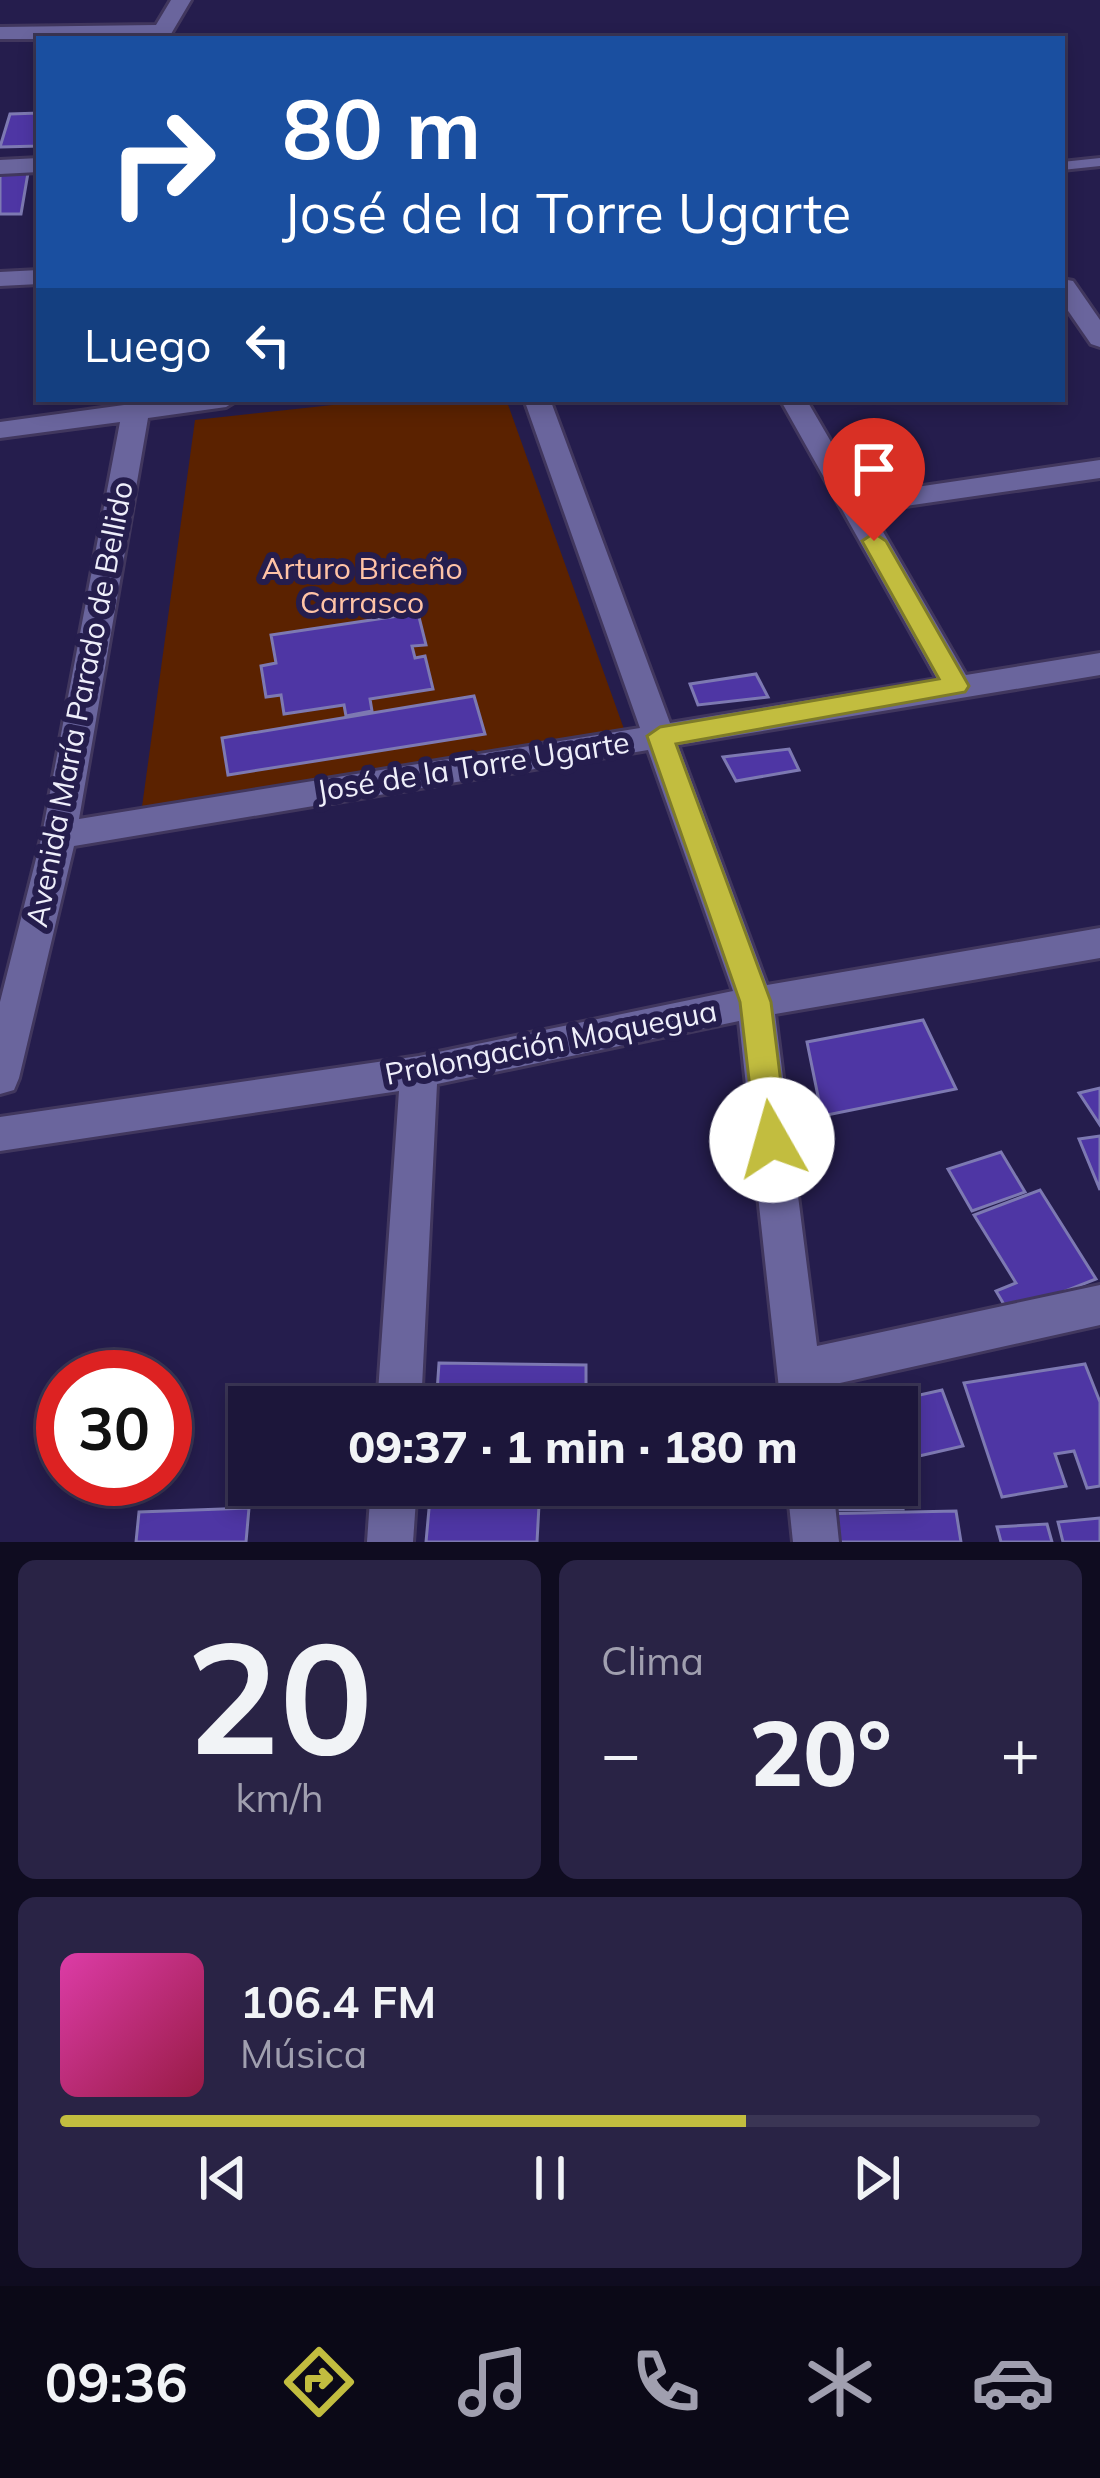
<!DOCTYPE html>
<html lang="es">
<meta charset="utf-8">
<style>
body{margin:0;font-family:Mulish,sans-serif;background:#292345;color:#f1f3f6;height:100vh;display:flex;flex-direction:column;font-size:45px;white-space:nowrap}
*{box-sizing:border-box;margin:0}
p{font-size:39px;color:#a09faf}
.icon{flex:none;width:66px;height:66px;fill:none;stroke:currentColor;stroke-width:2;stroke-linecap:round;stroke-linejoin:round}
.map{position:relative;height:1542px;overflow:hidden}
.side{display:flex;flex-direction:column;gap:18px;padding:18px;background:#0f0c20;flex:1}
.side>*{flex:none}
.banner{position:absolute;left:36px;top:36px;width:1029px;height:366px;border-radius:0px;box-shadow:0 6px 18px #0003,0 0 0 3px #3a3554;background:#1a4fa0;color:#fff;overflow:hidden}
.speed{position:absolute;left:36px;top:1350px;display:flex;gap:24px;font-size:60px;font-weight:700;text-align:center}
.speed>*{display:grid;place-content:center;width:156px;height:156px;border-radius:50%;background:#1c163a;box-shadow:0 6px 18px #0003,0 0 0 3px #3a3554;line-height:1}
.speed .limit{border:18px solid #d22;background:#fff;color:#111}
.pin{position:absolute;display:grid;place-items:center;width:102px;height:102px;color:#fff;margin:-123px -51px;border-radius:50% 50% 50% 0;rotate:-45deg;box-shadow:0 0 12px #0007}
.pin .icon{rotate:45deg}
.me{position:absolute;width:132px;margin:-66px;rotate:353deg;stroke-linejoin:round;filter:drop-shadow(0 0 9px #0008)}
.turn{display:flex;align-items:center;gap:42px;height:252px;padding:0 48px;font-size:54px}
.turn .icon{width:156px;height:156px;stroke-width:2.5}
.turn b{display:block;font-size:84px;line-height:102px}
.then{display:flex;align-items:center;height:114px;padding:0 48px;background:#0003;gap:24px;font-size:45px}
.big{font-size:90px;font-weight:800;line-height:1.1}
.side .widget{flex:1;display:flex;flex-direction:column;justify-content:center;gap:18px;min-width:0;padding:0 42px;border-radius:18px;background:#292345}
.side .dial{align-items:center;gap:0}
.dial b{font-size:156px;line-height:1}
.song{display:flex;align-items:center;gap:36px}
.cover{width:144px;height:144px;border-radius:18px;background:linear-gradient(135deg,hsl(320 70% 55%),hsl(340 70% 35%))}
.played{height:12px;border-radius:6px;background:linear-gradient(90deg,#c2bd3f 70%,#3a3554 70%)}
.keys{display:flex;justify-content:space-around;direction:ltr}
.heat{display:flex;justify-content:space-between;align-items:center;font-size:66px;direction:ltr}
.side .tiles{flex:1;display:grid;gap:18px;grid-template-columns:1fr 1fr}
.widget:last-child{grid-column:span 2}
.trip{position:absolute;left:228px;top:1386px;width:690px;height:120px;border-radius:0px;background:#1c163a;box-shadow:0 6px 18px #0003,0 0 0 3px #3a3554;font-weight:800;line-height:120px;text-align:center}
.tab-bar{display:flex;height:192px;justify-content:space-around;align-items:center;background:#0b0917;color:#a09faf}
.tab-bar .icon{width:84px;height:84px}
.tab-bar .current{color:#c2bd3f}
.tab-bar b{font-size:54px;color:#f1f3f6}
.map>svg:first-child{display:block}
</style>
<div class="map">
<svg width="1100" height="1542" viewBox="0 0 1100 1542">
<rect width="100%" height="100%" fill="#251d4d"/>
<!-- green -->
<polygon fill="#5b2200" points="388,399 506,399 624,729 142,807 195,420"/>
<!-- building -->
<g fill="#4e36a4" stroke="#7d79b2" stroke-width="3">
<polygon points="39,113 39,146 0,147 10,114"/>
<polygon points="28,173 21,214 0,214 0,174"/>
<polygon points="418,613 426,645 412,646 415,658 425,656 433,689 370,699 372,711 346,716 344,705 284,714 281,695 266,697 261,666 276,663 271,635"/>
<polygon points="756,674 768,697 698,705 690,684"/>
<polygon points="474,696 485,734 228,775 222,738"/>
<polygon points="789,749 799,770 736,781 723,757"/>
<polygon points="923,1020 956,1089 822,1116 807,1042"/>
<polygon points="1100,1088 1100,1125 1079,1093"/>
<polygon points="1100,1136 1100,1190 1079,1139"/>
<polygon points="1001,1152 1025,1192 972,1211 948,1169"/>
<polygon points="1040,1190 1096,1279 1009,1313 996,1291 1016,1283 974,1215"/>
<polygon points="439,1363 586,1365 586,1407 436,1407"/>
<polygon points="1085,1364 1100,1402 1100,1486 1087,1488 1074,1451 1055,1454 1066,1486 1002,1497 964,1383"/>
<polygon points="942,1390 963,1446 897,1461 897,1407 866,1407"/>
<polygon points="898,1479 903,1509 822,1510 817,1485 897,1485"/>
<polygon points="423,1485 609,1485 609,1503 422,1495"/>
<polygon points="430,1498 539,1505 537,1542 426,1542"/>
<polygon points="249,1508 246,1542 136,1542 139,1512"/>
<polygon points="956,1511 961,1542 818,1542 815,1514"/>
<polygon points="1100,1518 1100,1542 1063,1542 1058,1522"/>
<polygon points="1047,1524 1052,1542 1001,1542 997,1527"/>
</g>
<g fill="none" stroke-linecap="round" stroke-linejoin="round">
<!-- service casing -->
<g stroke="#41375e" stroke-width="6">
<polygon id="service" points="1100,158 1100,166 1062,170 1062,162"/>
</g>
<!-- minor casing -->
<g stroke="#41375e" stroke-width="6">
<g id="minor">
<polygon points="171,0 191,0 168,39 0,39 0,27 156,25"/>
<polygon points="39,158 39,172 0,174 0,160"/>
<polygon points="39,270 39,284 0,286 0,272"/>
<polygon points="1062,279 1073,281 1100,320 1100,347 1091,344 1062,302"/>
<polygon points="125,399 239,399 226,407 148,418 79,819 640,728 524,399 550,399 670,723 937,679 780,399 806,399 862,495 1100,460 1100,478 871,511 966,675 1100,653 1100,675 678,745 767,985 1100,928 1100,958 775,1014 817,1346 1100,1285 1100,1325 822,1387 825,1407 781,1407 739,1021 437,1084 421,1407 377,1407 399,1091 0,1151 0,1117 419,1056 733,991 648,750 74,846 19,1078 14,1090 0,1094 0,1002 42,835 120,422 0,438 0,422 124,405"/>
<polygon points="371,1485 417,1485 413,1542 367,1542"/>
<polygon points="787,1485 833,1485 839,1542 793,1542"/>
</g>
</g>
<!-- service -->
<use href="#service" fill="#6a659d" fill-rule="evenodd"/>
<!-- minor -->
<use href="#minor" fill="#6a659d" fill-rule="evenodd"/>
</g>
<!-- route -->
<polygon fill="#c2bd3f" stroke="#7e7b29" stroke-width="3" points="874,533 886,541 969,686 965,692 676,744 771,1002 788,1140 784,1150 772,1155 761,1150 756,1140 740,1002 647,736 660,727 939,679 862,541"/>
<g text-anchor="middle" stroke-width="12" stroke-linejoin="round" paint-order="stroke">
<!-- park labels -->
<g font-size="30" fill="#ffc3a6" stroke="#251d4d">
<text x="362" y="579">Arturo Briceño<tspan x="362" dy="34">Carrasco</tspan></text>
</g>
<!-- street labels -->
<g font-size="30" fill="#eeeefa" stroke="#251d4d">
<text transform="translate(80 704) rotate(-79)" y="10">Avenida María Parado de Bellido</text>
<text transform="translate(473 767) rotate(-9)" y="10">José de la Torre Ugarte</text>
<text transform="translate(551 1043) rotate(-11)" y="10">Prolongación Moquegua</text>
</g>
</g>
</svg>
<div class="speed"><div class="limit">30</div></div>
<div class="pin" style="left:874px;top:541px;background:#d93025"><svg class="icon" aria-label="arrive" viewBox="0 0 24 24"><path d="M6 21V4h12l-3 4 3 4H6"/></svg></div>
<svg class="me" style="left:772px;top:1140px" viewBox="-20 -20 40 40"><circle r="19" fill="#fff"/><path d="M0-13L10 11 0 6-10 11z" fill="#c2bd3f"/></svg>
<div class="trip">09:37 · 1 min · 180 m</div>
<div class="banner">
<div class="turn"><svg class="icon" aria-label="right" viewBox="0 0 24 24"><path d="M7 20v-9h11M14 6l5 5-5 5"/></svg><div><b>80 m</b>José de la Torre Ugarte</div></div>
<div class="then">Luego<svg class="icon" aria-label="left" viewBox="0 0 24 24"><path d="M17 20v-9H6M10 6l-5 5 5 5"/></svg></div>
</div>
</div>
<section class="side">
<div class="tiles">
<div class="widget dial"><b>20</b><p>km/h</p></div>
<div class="widget"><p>Clima</p>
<div class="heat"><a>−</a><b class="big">20°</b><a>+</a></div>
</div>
<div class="widget">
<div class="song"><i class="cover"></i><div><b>106.4 FM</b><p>Música</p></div></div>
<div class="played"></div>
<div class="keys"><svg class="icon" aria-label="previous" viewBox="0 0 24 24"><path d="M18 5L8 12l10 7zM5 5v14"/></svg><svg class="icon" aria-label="pause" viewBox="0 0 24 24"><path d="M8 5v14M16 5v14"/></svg><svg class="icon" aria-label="next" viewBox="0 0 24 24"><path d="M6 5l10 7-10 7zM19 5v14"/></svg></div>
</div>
</div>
</section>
<nav class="tab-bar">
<b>09:36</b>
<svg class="icon current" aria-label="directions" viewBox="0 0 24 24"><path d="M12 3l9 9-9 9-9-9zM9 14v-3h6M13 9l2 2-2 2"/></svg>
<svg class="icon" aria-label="music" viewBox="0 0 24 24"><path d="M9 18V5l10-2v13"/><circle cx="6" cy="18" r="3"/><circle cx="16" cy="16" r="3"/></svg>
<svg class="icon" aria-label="phone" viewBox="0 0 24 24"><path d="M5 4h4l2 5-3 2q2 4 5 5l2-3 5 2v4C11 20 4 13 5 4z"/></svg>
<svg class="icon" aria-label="climate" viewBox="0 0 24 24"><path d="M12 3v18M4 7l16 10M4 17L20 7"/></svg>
<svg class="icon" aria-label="car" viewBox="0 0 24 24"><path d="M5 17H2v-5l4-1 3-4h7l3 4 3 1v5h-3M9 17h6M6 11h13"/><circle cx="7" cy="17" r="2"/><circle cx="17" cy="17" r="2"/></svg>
</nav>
